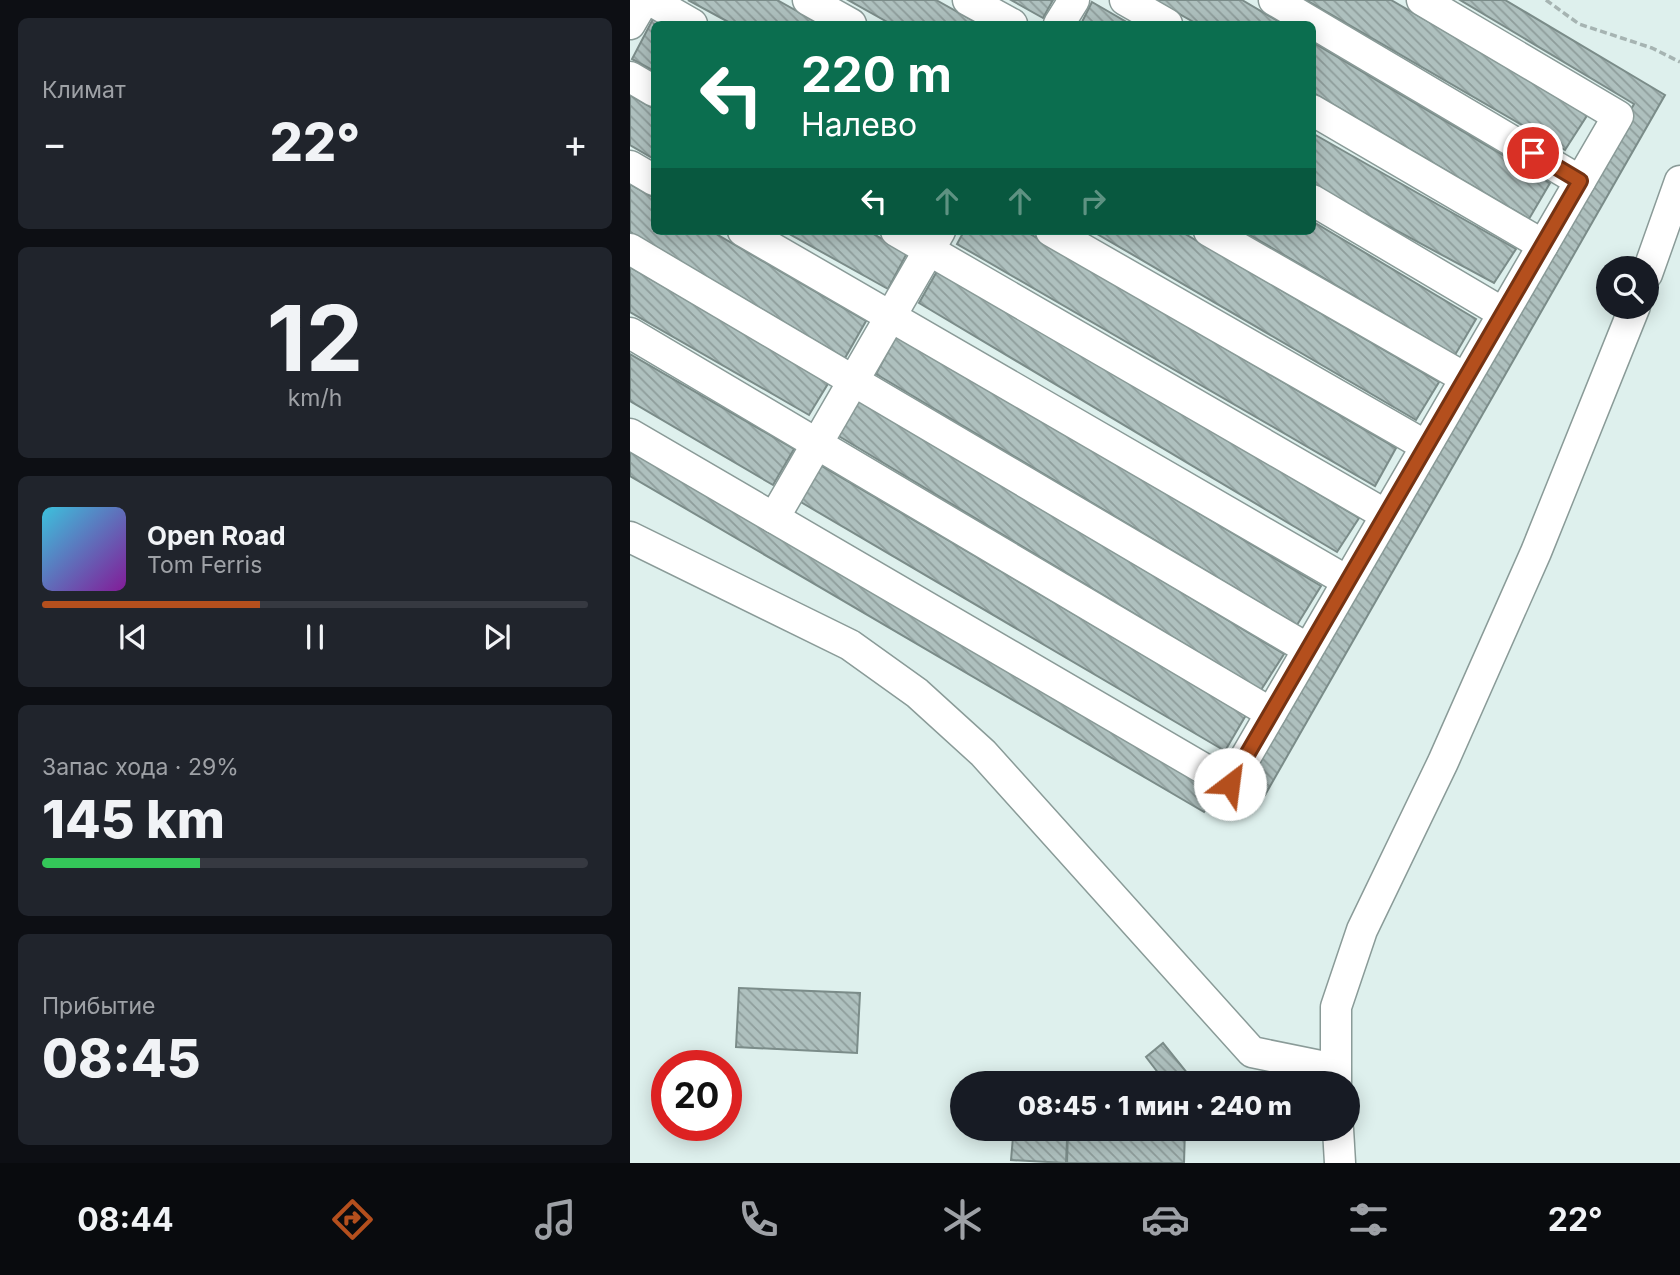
<!DOCTYPE html>
<html lang="ru">
<meta charset="utf-8">
<style>
body{margin:0;font-family:Inter,sans-serif;background:#20242c;color:#f1f3f6;height:100vh;display:flex;flex-direction:column;font-size:26px;white-space:nowrap}
*{box-sizing:border-box;margin:0}
p{font-size:23px;color:#9ea1a6}
.icon{flex:none;width:38px;height:38px;fill:none;stroke:currentColor;stroke-width:2;stroke-linecap:round;stroke-linejoin:round}
.map{position:relative;flex:1;overflow:hidden}
.panel{display:flex;flex-direction:column;gap:18px;padding:18px;background:#0d0f14;width:630px}
.panel>*{flex:none}
.banner{position:absolute;left:21px;top:21px;width:665px;height:214px;border-radius:10px;box-shadow:0 4px 18px #0003;background:#0b6e4f;color:#fff;overflow:hidden}
.fabs{position:absolute;left:966px;top:256px;display:grid;gap:14px}
.fabs a{display:grid;place-items:center;width:63px;height:63px;border-radius:50%;background:#171b24;box-shadow:0 4px 18px #0003;font-size:35px}
.speed{position:absolute;left:21px;top:1050px;display:flex;gap:14px;font-size:35px;font-weight:700;text-align:center}
.speed>*{display:grid;place-content:center;width:91px;height:91px;border-radius:50%;background:#171b24;box-shadow:0 4px 18px #0003;line-height:1}
.speed .limit{border:10px solid #d22;background:#fff;color:#111}
.pin{position:absolute;display:grid;place-items:center;width:60px;height:60px;color:#fff;margin:-30px;border:4px solid #fff;border-radius:50%;box-shadow:0 2px 7px #0007}
.me{position:absolute;width:77px;margin:-38px;rotate:30deg;stroke-linejoin:round;filter:drop-shadow(0 0 5px #0008)}
.turn{display:flex;align-items:center;gap:24px;height:147px;padding:0 35px;font-size:32px}
.turn .icon{width:91px;height:91px;stroke-width:2.5}
.turn b{display:block;font-size:49px;line-height:60px}
.lanes{display:flex;align-items:center;height:66px;padding:0 35px;background:#0003;justify-content:center;gap:35px;direction:ltr}
.lanes .off{opacity:.35}
.big{font-size:52px;font-weight:800;line-height:1.1}
.panel .widget{flex:1;display:flex;flex-direction:column;justify-content:center;gap:10px;min-width:0;padding:0 24px;border-radius:10px;background:#20242c}
.panel .dial{align-items:center;gap:0}
.dial b{font-size:91px;line-height:1}
.song{display:flex;align-items:center;gap:21px}
.cover{width:84px;height:84px;border-radius:10px;background:linear-gradient(135deg,hsl(190 70% 55%),hsl(290 70% 35%))}
.played{height:7px;border-radius:4px;background:linear-gradient(90deg,#b44f1d 40%,#363941 40%)}
.keys{display:flex;justify-content:space-around;direction:ltr}
.heat{display:flex;justify-content:space-between;align-items:center;font-size:38px;direction:ltr}
.charge{height:10px;border-radius:5px;background:linear-gradient(90deg,#34c759 29%,#363941 0)}
.trip{position:absolute;left:320px;top:1071px;width:410px;height:70px;border-radius:35px;background:#171b24;box-shadow:0 4px 18px #0003;font-weight:800;line-height:70px;text-align:center}
.menu{display:flex;height:112px;justify-content:space-around;align-items:center;background:#090b0e;color:#9ea1a6}
.menu .icon{width:49px;height:49px}
.menu .selected{color:#b44f1d}
.menu b{font-size:32px;color:#f1f3f6}
main{display:flex;flex:1;min-height:0}
.map>svg:first-child{display:block}
</style>
<main>
<section class="panel">
<div class="widget"><p>Климат</p>
<div class="heat"><a>−</a><b class="big">22°</b><a>+</a></div>
</div>
<div class="widget dial"><b>12</b><p>km/h</p></div>
<div class="widget">
<div class="song"><i class="cover"></i><div><b>Open Road</b><p>Tom Ferris</p></div></div>
<div class="played"></div>
<div class="keys"><svg class="icon" aria-label="previous" viewBox="0 0 24 24"><path d="M18 5L8 12l10 7zM5 5v14"/></svg><svg class="icon" aria-label="pause" viewBox="0 0 24 24"><path d="M8 5v14M16 5v14"/></svg><svg class="icon" aria-label="next" viewBox="0 0 24 24"><path d="M6 5l10 7-10 7zM19 5v14"/></svg></div>
</div>
<div class="widget"><p>Запас хода · 29%</p><b class="big">145 km</b><div class="charge"></div></div>
<div class="widget"><p>Прибытие</p><b class="big">08:45</b></div>
</section>
<div class="map">
<svg width="1050" height="1163" viewBox="0 0 1050 1163">
<defs>
<pattern id="building-back-hatch" width="6" height="6" patternUnits="userSpaceOnUse" patternTransform="scale(1.75)"><rect width="6" height="6" fill="#aec0be"/><path d="M-1 5l2 2M0 0l6 6M5-1l2 2" fill="none" stroke="#8e9d9b"/></pattern>
</defs>
<rect width="100%" height="100%" fill="#def0ed"/>
<!-- building -->
<g fill="url(#building-back-hatch)" stroke="#7b8c89" stroke-width="2">
<polygon points="58,0 147,0 190,24 102,24"/>
<polygon points="218,0 306,0 349,24 261,24"/>
<polygon points="381,0 423,0 413,18"/>
<polygon points="525,0 612,0 653,24 567,24"/>
<polygon points="676,0 761,0 958,114 935,150"/>
<polygon points="830,0 875,0 1035,95 635,795 615,783 1004,104"/>
<polygon points="462,2 500,24 451,24"/>
<polygon points="23,19 33,24 24,24 24,71 2,59"/>
<polygon points="682,42 920,183 899,219 682,92"/>
<polygon points="0,95 24,109 24,159 0,145"/>
<polygon points="682,133 886,249 864,283 682,185"/>
<polygon points="0,184 24,198 24,231 81,231 236,321 215,358 0,232"/>
<polygon points="682,221 846,319 825,355 613,231 682,231"/>
<polygon points="154,231 238,231 277,253 258,289"/>
<polygon points="334,231 395,231 766,448 745,486 327,244"/>
<polygon points="462,231 550,231 809,382 786,420"/>
<polygon points="310,266 729,518 707,552 289,303"/>
<polygon points="0,267 199,382 179,415 0,312"/>
<polygon points="268,333 691,586 667,625 246,374"/>
<polygon points="0,354 164,449 143,485 0,401"/>
<polygon points="230,398 654,654 631,690 207,435"/>
<polygon points="0,449 361,658 585,793 574,812 0,476"/>
<polygon points="190,465 616,715 595,751 169,501"/>
<polygon points="109,988 230,993 227,1053 106,1047"/>
<polygon points="533,1043 558,1074 546,1083 536,1083 516,1057"/>
<polygon points="438,1129 555,1129 554,1163 437,1163"/>
<polygon points="383,1137 437,1140 436,1163 381,1160"/>
</g>
<g fill="none" stroke-linecap="round" stroke-linejoin="round">
<!-- minor casing -->
<g stroke="#8a9b98" stroke-width="33">
<g id="minor">
<polyline points="20,0 62,24"/>
<polyline points="178,0 221,24"/>
<polyline points="338,0 382,24"/>
<polyline points="495,0 537,24"/>
<polyline points="644,0 950,181"/>
<polyline points="0,24 14,0"/>
<polyline points="429,24 444,0"/>
<polyline points="0,77 24,91"/>
<polyline points="682,110 913,245"/>
<polyline points="0,166 24,180"/>
<polyline points="682,200 873,313"/>
<polyline points="113,231 717,581"/>
<polyline points="266,231 756,515"/>
<polyline points="421,231 796,446"/>
<polyline points="579,231 835,378"/>
<polyline points="0,249 678,649"/>
<polyline points="1017,274 1050,181"/>
<polyline points="0,333 641,713"/>
<polyline points="0,434 600,784 988,116 792,0"/>
<polyline points="144,518 310,231"/>
<polyline points="0,537 220,645 287,693 353,753 622,1052 705,1069"/>
<polyline points="706,1083 706,1007 732,930 813,762 906,552 1005,306"/>
<polyline points="708,1129 710,1163"/>
</g>
</g>
<!-- path -->
<polyline stroke="#a6b4b2" stroke-width="3.5" stroke-dasharray="7 3.5" stroke-linecap="butt" points="916,0 949,24 1022,48 1050,62"/>
<!-- minor -->
<use href="#minor" stroke="#fff" stroke-width="30"/>
</g>
<g fill="none" stroke-linecap="round" stroke-linejoin="round">
<!-- route casing -->
<g stroke="#753313" stroke-width="18">
<polyline id="route" points="600,784 950,181 903,153"/>
</g>
<!-- route -->
<use href="#route" stroke="#b44f1d" stroke-width="12"/>
</g>
</svg>
<div class="fabs">
<a><svg class="icon" aria-label="search" viewBox="0 0 24 24"><circle cx="10" cy="10" r="6"/><path d="M15 15l6 6"/></svg></a>
</div>
<div class="speed"><div class="limit">20</div></div>
<div class="pin" style="left:903px;top:153px;background:#d93025"><svg class="icon" aria-label="arrive" viewBox="0 0 24 24"><path d="M6 21V4h12l-3 4 3 4H6"/></svg></div>
<svg class="me" style="left:600px;top:784px" viewBox="-20 -20 40 40"><circle r="19" fill="#fff"/><path d="M0-13L10 11 0 6-10 11z" fill="#b44f1d"/></svg>
<div class="trip">08:45 · 1 мин · 240 m</div>
<div class="banner">
<div class="turn"><svg class="icon" aria-label="left" viewBox="0 0 24 24"><path d="M17 20v-9H6M10 6l-5 5 5 5"/></svg><div><b>220 m</b>Налево</div></div>
<div class="lanes"><svg class="icon" aria-label="left" viewBox="0 0 24 24"><path d="M17 20v-9H6M10 6l-5 5 5 5"/></svg><svg class="icon off" aria-label="ahead" viewBox="0 0 24 24"><path d="M12 20V5M6 11l6-6 6 6"/></svg><svg class="icon off" aria-label="ahead" viewBox="0 0 24 24"><path d="M12 20V5M6 11l6-6 6 6"/></svg><svg class="icon off" aria-label="right" viewBox="0 0 24 24"><path d="M7 20v-9h11M14 6l5 5-5 5"/></svg></div>
</div>
</div>
</main>
<nav class="menu">
<b>08:44</b>
<svg class="icon selected" aria-label="directions" viewBox="0 0 24 24"><path d="M12 3l9 9-9 9-9-9zM9 14v-3h6M13 9l2 2-2 2"/></svg>
<svg class="icon" aria-label="music" viewBox="0 0 24 24"><path d="M9 18V5l10-2v13"/><circle cx="6" cy="18" r="3"/><circle cx="16" cy="16" r="3"/></svg>
<svg class="icon" aria-label="phone" viewBox="0 0 24 24"><path d="M5 4h4l2 5-3 2q2 4 5 5l2-3 5 2v4C11 20 4 13 5 4z"/></svg>
<svg class="icon" aria-label="climate" viewBox="0 0 24 24"><path d="M12 3v18M4 7l16 10M4 17L20 7"/></svg>
<svg class="icon" aria-label="car" viewBox="0 0 24 24"><path d="M5 17H2v-5l4-1 3-4h7l3 4 3 1v5h-3M9 17h6M6 11h13"/><circle cx="7" cy="17" r="2"/><circle cx="17" cy="17" r="2"/></svg>
<svg class="icon" aria-label="filters" viewBox="0 0 24 24"><path d="M4 7h16M4 17h16"/><circle cx="9" cy="7" r="2"/><circle cx="15" cy="17" r="2"/></svg>
<b>22°</b>
</nav>
